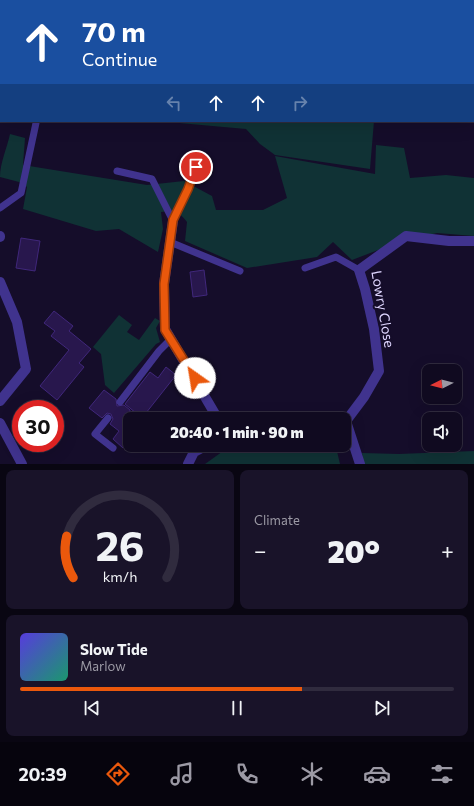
<!DOCTYPE html>
<meta charset="utf-8">
<style>
body{margin:0;font-family:Commissioner,sans-serif;background:#191329;color:#f1f3f6;height:100vh;display:flex;flex-direction:column;font-size:15px;white-space:nowrap}
*{box-sizing:border-box;margin:0}
p{font-size:13px;color:#9c9aa5}
.icon{flex:none;width:22px;height:22px;fill:none;stroke:currentColor;stroke-width:2;stroke-linecap:round;stroke-linejoin:round}
.map{position:relative;height:464px;overflow:hidden}
.panel{display:flex;flex-direction:column;gap:6px;padding:6px;background:#090612;flex:1}
.panel>*{flex:none}
.top-card{position:absolute;left:0px;top:0px;width:474px;height:122px;box-shadow:0 4px 16px #0002,0 0 0 1px #302b3e;background:#1a4fa0;color:#fff;overflow:hidden}
.needle{width:26px;rotate:264deg}
.controls{position:absolute;left:422px;top:364px;display:grid;gap:8px}
.controls a{display:grid;place-items:center;width:40px;height:40px;border-radius:8px;background:#100a20;box-shadow:0 4px 16px #0002,0 0 0 1px #302b3e;font-size:20px}
.speed{position:absolute;left:12px;top:400px;display:flex;gap:8px;font-size:20px;font-weight:700;text-align:center}
.speed>*{display:grid;place-content:center;width:52px;height:52px;border-radius:50%;background:#100a20;box-shadow:0 4px 16px #0002,0 0 0 1px #302b3e;line-height:1}
.speed .limit{border:6px solid #d22;background:#fff;color:#111}
.pin{position:absolute;display:grid;place-items:center;width:34px;height:34px;color:#fff;margin:-17px;border:2px solid #fff;border-radius:50%;box-shadow:0 1px 4px #0007}
.me{position:absolute;width:44px;margin:-22px;rotate:328deg;stroke-linejoin:round;filter:drop-shadow(0 0 3px #0008)}
.turn{display:flex;align-items:center;gap:14px;height:84px;padding:0 16px;font-size:18px}
.turn .icon{width:52px;height:52px;stroke-width:2.5}
.turn b{display:block;font-size:28px;line-height:34px}
.lanes{display:flex;align-items:center;height:38px;padding:0 16px;background:#0003;justify-content:center;gap:20px;direction:ltr}
.lanes .off{opacity:.35}
.big{font-size:30px;font-weight:800;line-height:1.1}
.panel .widget{flex:1;display:flex;flex-direction:column;justify-content:center;gap:6px;min-width:0;padding:0 14px;border-radius:8px;background:#191329}
.panel .dial{align-items:center;gap:0}
.dial svg{height:104px;overflow:visible;fill:none;stroke:#302b3e;stroke-width:7;stroke-linecap:round;text-anchor:middle}
.dial text{fill:#f1f3f6;stroke:none}
.song{display:flex;align-items:center;gap:12px}
.cover{width:48px;height:48px;border-radius:6px;background:linear-gradient(135deg,hsl(250 70% 55%),hsl(160 70% 35%))}
.played{height:4px;border-radius:2px;background:linear-gradient(90deg,#ea580c 65%,#302b3e 65%)}
.keys{display:flex;justify-content:space-around;direction:ltr}
.heat{display:flex;justify-content:space-between;align-items:center;font-size:22px;direction:ltr}
.panel .tiles{flex:1;display:grid;gap:6px;grid-template-columns:1fr 1fr}
.widget:last-child{grid-column:span 2}
.trip{position:absolute;left:123px;top:412px;width:228px;height:40px;border-radius:8px;background:#100a20;box-shadow:0 4px 16px #0002,0 0 0 1px #302b3e;font-weight:800;line-height:40px;text-align:center}
.tab-bar{display:flex;height:64px;justify-content:space-around;align-items:center;background:#06040d;color:#9c9aa5}
.tab-bar .icon{width:28px;height:28px}
.tab-bar .current{color:#ea580c}
.tab-bar b{font-size:18px;color:#f1f3f6}
.map>svg:first-child{display:block}
</style>
<div class="map">
<svg width="474" height="464" viewBox="0 0 474 464">
<rect width="100%" height="100%" fill="#150d2a"/>
<!-- green -->
<g fill="#103235">
<polygon points="144,0 368,0 369,1 144,1"/>
<polygon points="157,121 374,121 370,169 275,155 260,144 246,129"/>
<path d="M10,134L25,138L23,165L147,185L184,181L212,196L216,210H263L287,198L275,156L375,174L376,145L404,148L410,178L446,175L474,178V236L437,233L399,242L352,260L333,242L317,257L247,268L185,241L187,222C179,211 174,210 161,212L163,229L158,252L119,229L96,231L23,209L27,187L19,182L0,177C0,163 7,148 10,134Z"/>
<polygon points="119,315 132,325 127,332 139,340 155,318 160,321 156,328 160,342 156,344 114,393 105,385 101,354 93,347"/>
<polygon points="266,445 334,445 336,447 340,464 205,464 226,449"/>
<polygon points="474,451 474,464 363,464 362,453 399,454"/>
</g>
<!-- building -->
<g fill="#28174d" stroke="#40277b">
<polygon points="21,238 40,241 35,271 16,268"/>
<polygon points="204,270 207,295 193,297 190,272"/>
<polygon points="54,311 73,326 69,331 91,349 79,363 84,367 57,400 40,386 69,350 51,336 55,331 44,323"/>
<polygon points="166,367 176,375 142,418 125,404 150,372 158,378"/>
<polygon points="104,390 116,399 117,406 124,405 130,410 130,440 123,448 113,439 119,431 110,424 113,419 111,414 107,413 102,418 89,408"/>
</g>
<g fill="none" stroke-linecap="round" stroke-linejoin="round">
<!-- lane -->
<g stroke="#40338e" stroke-width="7">
<polyline points="133,1 133,0"/>
<polyline points="0,36 1,37"/>
<polyline points="117,171 152,179 173,221"/>
<polyline points="0,208 21,193 36,123"/>
<polyline points="173,221 188,189 196,167"/>
<polyline points="170,242 240,271"/>
<polyline points="305,268 336,257 359,270"/>
<polyline points="120,402 159,351 171,339"/>
<polyline points="108,418 95,434 113,448"/>
</g>
<!-- street -->
<g stroke="#40338e" stroke-width="10">
<polyline points="31,1 31,0"/>
<polyline points="173,221 164,284 165,329 218,419"/>
<polyline points="0,236 0,237"/>
<polyline points="0,282 17,322 26,369 0,401"/>
<polyline points="344,421 346,421 360,464"/>
<polyline points="346,421 364,397 379,371 374,329 365,289 359,270 406,236 449,241 474,241"/>
<polyline points="0,423 22,464"/>
<polyline points="188,464 194,452 207,445"/>
</g>
</g>
<g fill="none" stroke-linecap="round" stroke-linejoin="round">
<!-- route casing -->
<g stroke="#983908" stroke-width="10">
<polyline id="route" points="195,378 165,330 164,284 173,220 188,189 196,167"/>
</g>
<!-- route -->
<use href="#route" stroke="#ea580c" stroke-width="7"/>
</g>
<g text-anchor="middle" stroke-width="4" stroke-linejoin="round" paint-order="stroke">
<!-- street labels -->
<g font-size="14" fill="#dfd6ff" stroke="#150d2a">
<text transform="translate(383 309) rotate(80)" y="5">Lowry Close</text>
</g>
</g>
</svg>
<div class="controls">
<a><svg class="needle" viewBox="-14 -14 28 28"><path d="M0-13l5 13h-10z" fill="#e53935"/><path d="M0 13l5-13h-10z" fill="#9c9aa5"/></svg></a>
<a><svg class="icon" aria-label="sound" viewBox="0 0 24 24"><path d="M4 9h4l5-4v14l-5-4H4zM17 9q2 3 0 6"/></svg></a>
</div>
<div class="speed"><div class="limit">30</div></div>
<div class="pin" style="left:196px;top:167px;background:#d93025"><svg class="icon" aria-label="arrive" viewBox="0 0 24 24"><path d="M6 21V4h12l-3 4 3 4H6"/></svg></div>
<svg class="me" style="left:195px;top:378px" viewBox="-20 -20 40 40"><circle r="19" fill="#fff"/><path d="M0-13L10 11 0 6-10 11z" fill="#ea580c"/></svg>
<div class="trip">20:40 · 1 min · 90 m</div>
<div class="top-card">
<div class="turn"><svg class="icon" aria-label="ahead" viewBox="0 0 24 24"><path d="M12 20V5M6 11l6-6 6 6"/></svg><div><b>70 m</b>Continue</div></div>
<div class="lanes"><svg class="icon off" aria-label="left" viewBox="0 0 24 24"><path d="M17 20v-9H6M10 6l-5 5 5 5"/></svg><svg class="icon" aria-label="ahead" viewBox="0 0 24 24"><path d="M12 20V5M6 11l6-6 6 6"/></svg><svg class="icon" aria-label="ahead" viewBox="0 0 24 24"><path d="M12 20V5M6 11l6-6 6 6"/></svg><svg class="icon off" aria-label="right" viewBox="0 0 24 24"><path d="M7 20v-9h11M14 6l5 5-5 5"/></svg></div>
</div>
</div>
<section class="panel">
<div class="tiles">
<div class="widget dial"><svg viewBox="0 0 100 80">
<path d="M14 69A42 42 0 1 1 86 69"/>
<path d="M14 69A42 42 0 0 1 9 37" stroke="#ea580c"/>
<text x="50" y="56" font-size="32" font-weight="700">26</text>
<text x="50" y="72" font-size="11">km/h</text>
</svg></div>
<div class="widget"><p>Climate</p>
<div class="heat"><a>−</a><b class="big">20°</b><a>+</a></div>
</div>
<div class="widget">
<div class="song"><i class="cover"></i><div><b>Slow Tide</b><p>Marlow</p></div></div>
<div class="played"></div>
<div class="keys"><svg class="icon" aria-label="previous" viewBox="0 0 24 24"><path d="M18 5L8 12l10 7zM5 5v14"/></svg><svg class="icon" aria-label="pause" viewBox="0 0 24 24"><path d="M8 5v14M16 5v14"/></svg><svg class="icon" aria-label="next" viewBox="0 0 24 24"><path d="M6 5l10 7-10 7zM19 5v14"/></svg></div>
</div>
</div>
</section>
<nav class="tab-bar">
<b>20:39</b>
<svg class="icon current" aria-label="directions" viewBox="0 0 24 24"><path d="M12 3l9 9-9 9-9-9zM9 14v-3h6M13 9l2 2-2 2"/></svg>
<svg class="icon" aria-label="music" viewBox="0 0 24 24"><path d="M9 18V5l10-2v13"/><circle cx="6" cy="18" r="3"/><circle cx="16" cy="16" r="3"/></svg>
<svg class="icon" aria-label="phone" viewBox="0 0 24 24"><path d="M5 4h4l2 5-3 2q2 4 5 5l2-3 5 2v4C11 20 4 13 5 4z"/></svg>
<svg class="icon" aria-label="climate" viewBox="0 0 24 24"><path d="M12 3v18M4 7l16 10M4 17L20 7"/></svg>
<svg class="icon" aria-label="car" viewBox="0 0 24 24"><path d="M5 17H2v-5l4-1 3-4h7l3 4 3 1v5h-3M9 17h6M6 11h13"/><circle cx="7" cy="17" r="2"/><circle cx="17" cy="17" r="2"/></svg>
<svg class="icon" aria-label="filters" viewBox="0 0 24 24"><path d="M4 7h16M4 17h16"/><circle cx="9" cy="7" r="2"/><circle cx="15" cy="17" r="2"/></svg>
</nav>
